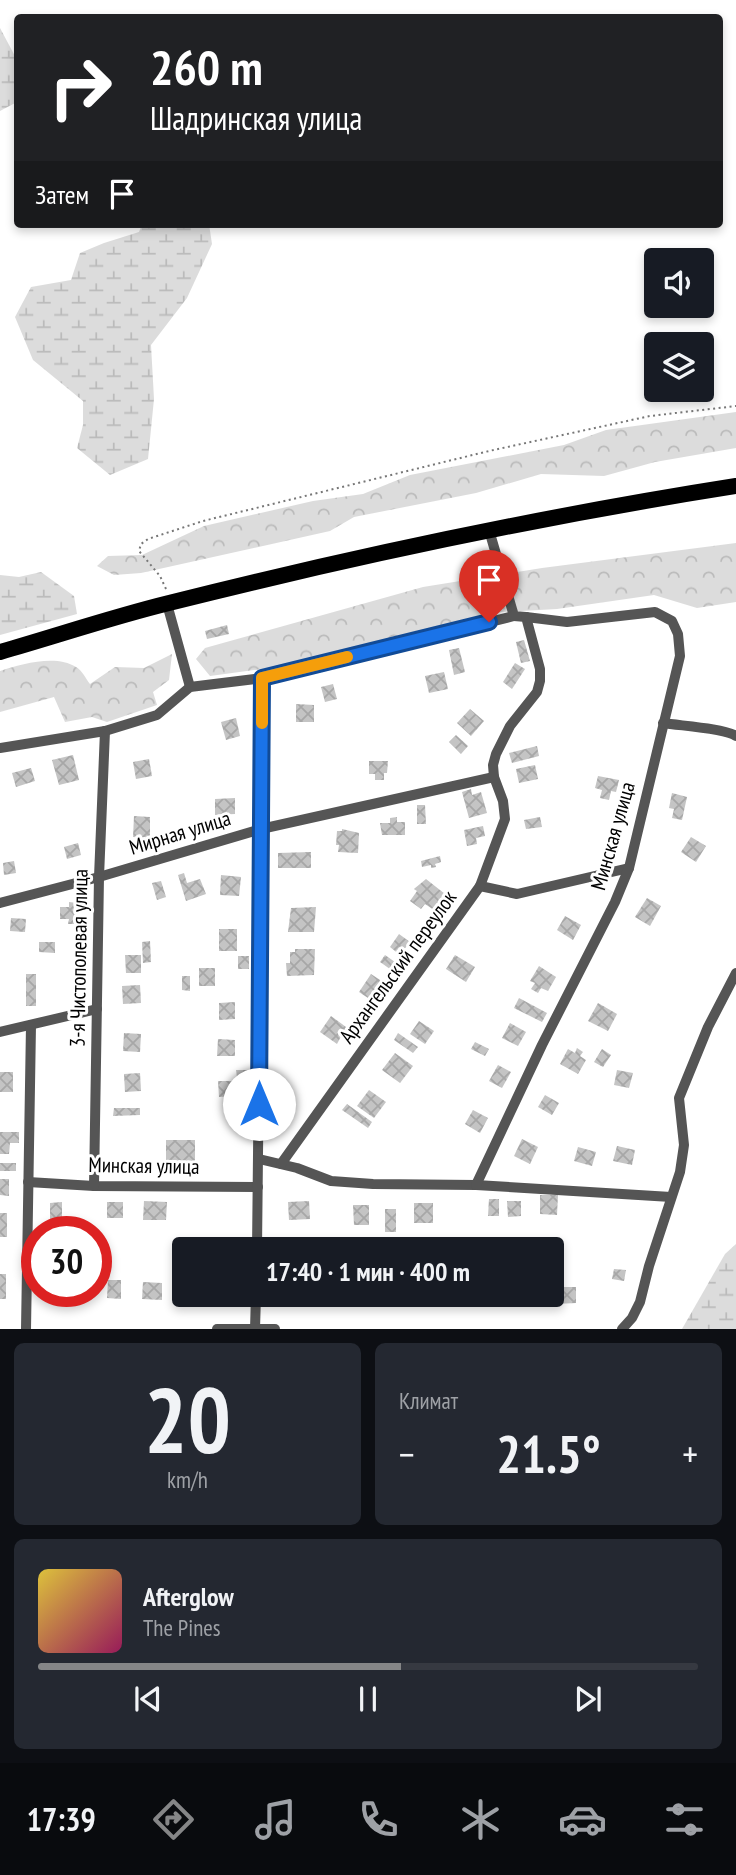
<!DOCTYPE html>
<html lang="ru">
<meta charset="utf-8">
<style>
body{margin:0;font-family:"PT Sans Narrow",sans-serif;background:#242831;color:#f1f3f6;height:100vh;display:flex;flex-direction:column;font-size:26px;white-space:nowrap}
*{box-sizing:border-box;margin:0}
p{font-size:23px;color:#9ea1a6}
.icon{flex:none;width:38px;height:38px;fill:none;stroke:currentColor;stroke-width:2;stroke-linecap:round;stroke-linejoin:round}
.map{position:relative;height:1329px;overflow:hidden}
.details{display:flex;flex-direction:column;gap:14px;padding:14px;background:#0d0f14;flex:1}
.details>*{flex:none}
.guide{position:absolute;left:14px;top:14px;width:709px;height:214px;border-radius:7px;box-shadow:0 4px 10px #0003;background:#202124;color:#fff;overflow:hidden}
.fabs{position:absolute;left:644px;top:248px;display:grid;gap:14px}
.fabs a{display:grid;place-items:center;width:70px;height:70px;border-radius:7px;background:#171b24;box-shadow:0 4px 10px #0003;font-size:35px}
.speed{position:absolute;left:21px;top:1216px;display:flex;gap:14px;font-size:35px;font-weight:700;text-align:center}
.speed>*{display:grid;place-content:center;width:91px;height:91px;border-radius:50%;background:#171b24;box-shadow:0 4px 10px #0003;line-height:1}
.speed .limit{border:10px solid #d22;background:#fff;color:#111}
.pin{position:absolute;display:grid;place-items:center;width:60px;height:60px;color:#fff;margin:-72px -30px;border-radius:50% 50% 50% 0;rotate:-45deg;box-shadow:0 0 7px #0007}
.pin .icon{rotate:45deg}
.me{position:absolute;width:77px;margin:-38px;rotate:0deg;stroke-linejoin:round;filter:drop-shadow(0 0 5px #0008)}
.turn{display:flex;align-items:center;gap:24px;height:147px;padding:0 21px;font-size:32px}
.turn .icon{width:91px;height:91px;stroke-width:2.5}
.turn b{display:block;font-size:49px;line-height:60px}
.then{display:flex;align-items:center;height:66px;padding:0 21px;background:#0003;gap:14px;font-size:26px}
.big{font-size:52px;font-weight:600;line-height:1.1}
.details .tile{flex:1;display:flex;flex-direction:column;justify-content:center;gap:10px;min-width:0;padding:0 24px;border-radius:10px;background:#242831}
.details .dial{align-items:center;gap:0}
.dial b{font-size:91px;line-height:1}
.song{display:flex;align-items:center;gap:21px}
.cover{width:84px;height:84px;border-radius:10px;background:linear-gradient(135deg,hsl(50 70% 55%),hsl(330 70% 35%))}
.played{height:7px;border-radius:4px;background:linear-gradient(90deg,#858687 55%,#363941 55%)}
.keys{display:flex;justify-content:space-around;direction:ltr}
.heat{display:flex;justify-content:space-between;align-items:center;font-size:38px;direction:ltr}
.details .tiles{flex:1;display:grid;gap:14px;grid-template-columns:1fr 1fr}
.tile:last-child{grid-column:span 2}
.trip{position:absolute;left:172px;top:1237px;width:392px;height:70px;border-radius:7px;background:#171b24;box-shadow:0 4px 10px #0003;font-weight:600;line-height:70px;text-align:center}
.tab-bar{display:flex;height:112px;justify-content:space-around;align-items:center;background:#090b0e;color:#9ea1a6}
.tab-bar .icon{width:49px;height:49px}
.tab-bar .current{color:#858687}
.tab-bar b{font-size:32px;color:#f1f3f6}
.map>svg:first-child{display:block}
</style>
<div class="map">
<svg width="736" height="1329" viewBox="0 0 736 1329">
<defs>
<pattern id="forest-crowns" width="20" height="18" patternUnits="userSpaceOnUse" patternTransform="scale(1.75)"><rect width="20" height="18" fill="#dcdcdc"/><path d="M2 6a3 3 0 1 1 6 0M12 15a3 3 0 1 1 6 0" fill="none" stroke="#bbb"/></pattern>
<pattern id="wetland-marsh" width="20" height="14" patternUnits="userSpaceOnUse" patternTransform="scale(1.75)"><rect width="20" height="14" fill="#dcdcdc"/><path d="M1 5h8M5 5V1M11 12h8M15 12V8" fill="none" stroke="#bbb"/></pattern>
<pattern id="building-cross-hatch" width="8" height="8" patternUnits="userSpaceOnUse" patternTransform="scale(1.75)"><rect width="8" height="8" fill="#c4c4c4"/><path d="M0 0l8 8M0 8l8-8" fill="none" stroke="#a7a7a7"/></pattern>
</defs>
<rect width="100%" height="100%" fill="#fff"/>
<!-- forest -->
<g fill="url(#forest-crowns)">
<polygon points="736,412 736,448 655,462 604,476 541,474 476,493 354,517 330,531 141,573 114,575 97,566 108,556 142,555 204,526 313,501 363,494 410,475 564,445 606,430"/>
<polygon points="736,543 736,602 697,608 654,595 557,609 501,612 270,668 210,676 196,659 205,648 423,587 542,568"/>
<path d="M172,654L169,680L153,692L157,705L107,722L92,717L65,722L54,697L0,712V671C21,664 56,654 76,667C82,670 86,679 90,684L115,667L144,668Z"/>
</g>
<!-- wetland -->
<g fill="url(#wetland-marsh)">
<polygon points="0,28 17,60 17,102 0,111"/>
<polygon points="142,224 209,224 212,244 187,298 151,345 154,399 148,459 110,475 77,448 83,425 83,401 33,360 15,317 31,287 71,280 80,253 104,243 139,232"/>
<polygon points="41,572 74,596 77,614 0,635 0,575 19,577"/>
<polygon points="736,1244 736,1329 682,1329 725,1254"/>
</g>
<!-- building -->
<g fill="url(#building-cross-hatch)">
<polygon points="227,625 229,634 207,639 205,631"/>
<polygon points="524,640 530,661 521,663 516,642"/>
<polygon points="459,648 465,672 454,675 449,650"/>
<polygon points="515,663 525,669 512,689 503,682"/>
<polygon points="444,672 448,689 429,693 425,676"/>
<polygon points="333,684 337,699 325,702 321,687"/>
<polygon points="296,704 314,705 314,722 296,722"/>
<polygon points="470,709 484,721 471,736 457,723"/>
<polygon points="236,718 240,736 226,740 221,722"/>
<polygon points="456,735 468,746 461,754 449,742"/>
<polygon points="537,746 539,756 512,763 509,753"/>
<polygon points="73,755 79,780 59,785 52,760"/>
<polygon points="149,759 152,776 136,779 133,762"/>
<polygon points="369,761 388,761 387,773 384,773 384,780 375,780 375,774 369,774"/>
<polygon points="535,765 538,779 519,783 516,769"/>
<polygon points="31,768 35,781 16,787 12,773"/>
<polygon points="598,776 619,780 616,792 611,791 609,800 600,798 602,790 595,788"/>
<polygon points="471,789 472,795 481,792 487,813 469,818 462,792"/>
<polygon points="672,793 687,797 682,820 672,818 674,809 669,808"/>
<polygon points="235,798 235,814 215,815 215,799"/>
<polygon points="417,805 425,805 426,824 417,824"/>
<polygon points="134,816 150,817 150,838 133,837"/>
<polygon points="397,817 397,822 405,822 405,835 382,835 380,823 390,823 390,818"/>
<polygon points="540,817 542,827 526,829 524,820"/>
<polygon points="483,826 485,836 476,838 477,844 467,846 464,830"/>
<polygon points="342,829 359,833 358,853 338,852 339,845 336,845 337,831 342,831"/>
<polygon points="691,837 706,846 696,862 681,852"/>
<polygon points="78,843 81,855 67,859 64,847"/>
<polygon points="311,852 311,868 278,868 278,853"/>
<polygon points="440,856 441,862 435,864 436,867 431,868 431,865 422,867 421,861"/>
<polygon points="14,861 16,873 4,875 3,863"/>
<polygon points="184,873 187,883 200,879 206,894 186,901 178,875"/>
<polygon points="221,875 241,877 239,896 220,895"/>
<polygon points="426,879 445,894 434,910 425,904 421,909 410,901 417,891 414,889"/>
<polygon points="161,881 166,897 157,900 152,883"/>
<polygon points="647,898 661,906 650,926 635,917"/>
<polygon points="69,902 77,903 76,924 68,924 69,919 60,919 60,907 69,907"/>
<polygon points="316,907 314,932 288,932 291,908"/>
<polygon points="565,916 581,925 573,940 557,930"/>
<polygon points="11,918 26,919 25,932 10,931"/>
<rect x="219" y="929" width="18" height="22"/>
<polygon points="399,934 410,942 400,955 390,947"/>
<polygon points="150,941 151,962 143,963 142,942"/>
<polygon points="39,942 55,942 55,953 39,952"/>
<polygon points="295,949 315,949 314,975 287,976 286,963 290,963 290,952 295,952"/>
<polygon points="125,955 141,955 141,973 126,973"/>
<polygon points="385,955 405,969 400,976 380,962"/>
<polygon points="455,955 475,967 466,982 446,969"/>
<rect x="238" y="956" width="11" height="13"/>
<polygon points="539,966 556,977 548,991 541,988 538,993 531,989 535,983 530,981"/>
<rect x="199" y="968" width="16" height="18"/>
<rect x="26" y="974" width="10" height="32"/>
<polygon points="371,974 383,982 377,990 380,992 374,1002 359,992"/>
<polygon points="182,976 190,976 190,991 182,990"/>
<polygon points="140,985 141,1003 123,1004 122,986"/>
<polygon points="519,998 547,1013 542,1022 514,1008"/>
<polygon points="235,1002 235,1019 219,1020 219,1003"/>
<polygon points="598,1003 617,1014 608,1031 588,1021"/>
<polygon points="331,1016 346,1027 337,1044 320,1032"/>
<polygon points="419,1021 434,1031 425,1044 410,1034"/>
<polygon points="510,1023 526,1032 518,1046 502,1038"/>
<polygon points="124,1033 141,1034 140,1052 123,1051"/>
<polygon points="398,1033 418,1047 413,1053 394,1040"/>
<polygon points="218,1039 235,1040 235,1056 217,1056"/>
<polygon points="475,1042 489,1049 485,1056 471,1049"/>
<polygon points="577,1048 583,1052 580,1056 586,1060 578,1074 560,1064 568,1049 575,1053"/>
<polygon points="602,1049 611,1055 603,1067 594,1062"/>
<polygon points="395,1053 413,1066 400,1083 382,1070"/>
<polygon points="498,1065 511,1072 502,1088 489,1081"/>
<polygon points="236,1070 247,1070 247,1084 238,1084"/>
<polygon points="617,1070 633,1073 629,1088 614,1085"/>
<rect x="0" y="1072" width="13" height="20"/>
<polygon points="140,1073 141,1091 125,1092 124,1074"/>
<polygon points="218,1081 235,1081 236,1096 219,1097"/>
<polygon points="369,1090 386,1102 374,1118 357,1106"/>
<polygon points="545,1095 559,1103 552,1115 538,1107"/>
<polygon points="347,1104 372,1122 368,1128 342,1110"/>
<polygon points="114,1108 140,1108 140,1115 113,1116"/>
<polygon points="473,1110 488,1118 480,1133 465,1124"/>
<polygon points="0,1132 19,1132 19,1143 10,1143 9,1154 0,1154"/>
<polygon points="522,1139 538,1147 530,1164 514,1156"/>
<polygon points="166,1140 195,1140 195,1162 166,1161"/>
<polygon points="617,1146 635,1150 632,1165 613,1161"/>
<polygon points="578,1147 596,1152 592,1166 574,1161"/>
<rect x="0" y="1163" width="16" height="8"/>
<polygon points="0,1179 9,1179 9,1196 0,1195"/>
<polygon points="540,1195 558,1195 557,1215 540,1214"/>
<polygon points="489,1199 499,1199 499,1216 488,1216"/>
<polygon points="144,1201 167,1202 166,1220 143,1220"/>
<polygon points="309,1201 310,1219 289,1220 288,1202"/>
<polygon points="507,1201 521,1201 521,1216 508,1217"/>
<polygon points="62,1202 62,1220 50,1220 50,1203"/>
<rect x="107" y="1202" width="16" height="16"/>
<rect x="414" y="1203" width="19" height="20"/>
<polygon points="353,1205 369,1205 369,1225 354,1225"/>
<rect x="385" y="1209" width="11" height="23"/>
<rect x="0" y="1213" width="7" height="24"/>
<polygon points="614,1269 626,1270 624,1281 612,1279"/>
<rect x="0" y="1274" width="6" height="25"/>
<polygon points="108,1280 121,1280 121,1299 107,1298"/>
<polygon points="143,1282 162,1283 162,1300 142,1299"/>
<polygon points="556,1287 576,1287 576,1303 556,1304"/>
<polygon points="53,1292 67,1292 67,1300 53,1301"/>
</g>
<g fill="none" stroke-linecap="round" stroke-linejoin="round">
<!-- path -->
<polyline stroke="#777" stroke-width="2" stroke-dasharray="2 3.5" stroke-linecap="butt" points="166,589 160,576 139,551 141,544 148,539 203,521 489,451 650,416 736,406"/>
<!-- minor -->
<g stroke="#555" stroke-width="10">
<polyline points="167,604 190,687"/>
<path d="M663,723C682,726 723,728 736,736"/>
<polyline points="0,748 105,731 157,715 190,687 263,678 514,616"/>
<polyline points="480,886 517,894 629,868"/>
<polyline points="0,903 99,877 261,829 494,777"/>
<polyline points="0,1032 97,1009"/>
<polyline points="259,1159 297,1168 331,1181 373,1184 476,1185 671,1197"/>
<polyline points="281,1164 480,886 505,819 503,801 494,777 493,765 496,754 510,726 537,692 540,681 540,669 526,617 514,616 489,530"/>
<polyline points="28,1182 94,1186 258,1187"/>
<polyline points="476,1185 542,1045 615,902 629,868 680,656 678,634 672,621 655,612 567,622 526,617"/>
<polyline points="94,1186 99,877 105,731"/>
<polyline points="257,1250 263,678"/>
<polyline points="26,1329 31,1025"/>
<polyline points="217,1329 275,1329"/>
<polyline points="255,1329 256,1295"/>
<polyline points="622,1329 632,1318 640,1302 649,1266 680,1172 684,1145 679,1098 708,1027 736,973"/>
</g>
<!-- primary -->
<path stroke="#000" stroke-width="16" d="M0,652C56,636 112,617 169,603C356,556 545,516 736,486"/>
</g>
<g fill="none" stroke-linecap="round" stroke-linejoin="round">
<!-- route casing -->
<g stroke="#114b97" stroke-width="18">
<polyline id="route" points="259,1104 262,678 489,622"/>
</g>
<!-- route -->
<use href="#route" stroke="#1a73e8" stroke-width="12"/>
<!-- slow -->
<polyline stroke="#f59e0b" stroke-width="12" points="262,723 262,678 347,657"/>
</g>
<g text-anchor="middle" stroke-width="6" stroke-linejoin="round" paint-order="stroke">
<!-- street labels -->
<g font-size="21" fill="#000" stroke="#fff">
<text transform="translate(180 833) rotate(-17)" y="7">Мирная улица</text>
<text transform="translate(613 836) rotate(-74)" y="7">Минская улица</text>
<text transform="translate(79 958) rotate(-89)" y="7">3-я Чистополевая улица</text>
<text transform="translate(398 967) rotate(-54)" y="7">Архангельский переулок</text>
<text transform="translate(144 1166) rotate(1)" y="7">Минская улица</text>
</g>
</g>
</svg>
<div class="fabs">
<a><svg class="icon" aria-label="sound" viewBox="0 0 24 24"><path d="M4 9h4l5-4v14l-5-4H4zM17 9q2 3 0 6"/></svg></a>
<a><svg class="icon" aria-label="layers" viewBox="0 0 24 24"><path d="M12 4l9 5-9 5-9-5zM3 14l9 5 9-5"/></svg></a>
</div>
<div class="speed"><div class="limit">30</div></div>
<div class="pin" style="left:489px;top:622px;background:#d93025"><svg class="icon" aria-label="arrive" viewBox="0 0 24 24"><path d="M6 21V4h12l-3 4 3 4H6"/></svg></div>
<svg class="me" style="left:259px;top:1104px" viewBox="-20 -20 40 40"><circle r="19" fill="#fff"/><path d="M0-13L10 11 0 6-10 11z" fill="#1a73e8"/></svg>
<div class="trip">17:40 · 1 мин · 400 m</div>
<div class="guide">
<div class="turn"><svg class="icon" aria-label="right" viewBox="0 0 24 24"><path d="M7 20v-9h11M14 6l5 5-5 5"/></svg><div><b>260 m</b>Шадринская улица</div></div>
<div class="then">Затем<svg class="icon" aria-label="arrive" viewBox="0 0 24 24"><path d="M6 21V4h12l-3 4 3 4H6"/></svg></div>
</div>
</div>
<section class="details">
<div class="tiles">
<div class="tile dial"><b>20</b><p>km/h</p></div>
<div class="tile"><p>Климат</p>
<div class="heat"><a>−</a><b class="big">21.5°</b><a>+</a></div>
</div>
<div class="tile">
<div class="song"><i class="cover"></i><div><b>Afterglow</b><p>The Pines</p></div></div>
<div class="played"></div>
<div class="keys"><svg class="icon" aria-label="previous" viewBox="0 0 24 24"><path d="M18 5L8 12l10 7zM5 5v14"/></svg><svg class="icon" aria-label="pause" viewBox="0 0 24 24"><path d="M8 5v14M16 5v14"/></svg><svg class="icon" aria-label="next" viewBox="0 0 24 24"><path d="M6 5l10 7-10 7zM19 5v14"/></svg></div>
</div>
</div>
</section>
<nav class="tab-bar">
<b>17:39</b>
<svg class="icon current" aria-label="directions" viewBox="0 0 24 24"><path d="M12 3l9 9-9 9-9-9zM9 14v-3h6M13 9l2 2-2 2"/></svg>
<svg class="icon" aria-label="music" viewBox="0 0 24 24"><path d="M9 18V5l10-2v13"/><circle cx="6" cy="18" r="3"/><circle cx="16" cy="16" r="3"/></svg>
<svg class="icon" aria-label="phone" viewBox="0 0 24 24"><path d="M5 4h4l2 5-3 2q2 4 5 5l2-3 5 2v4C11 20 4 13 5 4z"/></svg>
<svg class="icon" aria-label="climate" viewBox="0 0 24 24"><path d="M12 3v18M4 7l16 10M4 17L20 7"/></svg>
<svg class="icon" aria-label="car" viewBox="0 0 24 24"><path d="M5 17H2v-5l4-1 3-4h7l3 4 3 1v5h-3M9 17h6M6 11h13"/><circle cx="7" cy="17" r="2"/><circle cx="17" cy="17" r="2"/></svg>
<svg class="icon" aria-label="filters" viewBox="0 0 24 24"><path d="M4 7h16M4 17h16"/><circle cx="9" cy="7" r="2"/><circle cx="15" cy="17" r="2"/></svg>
</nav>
